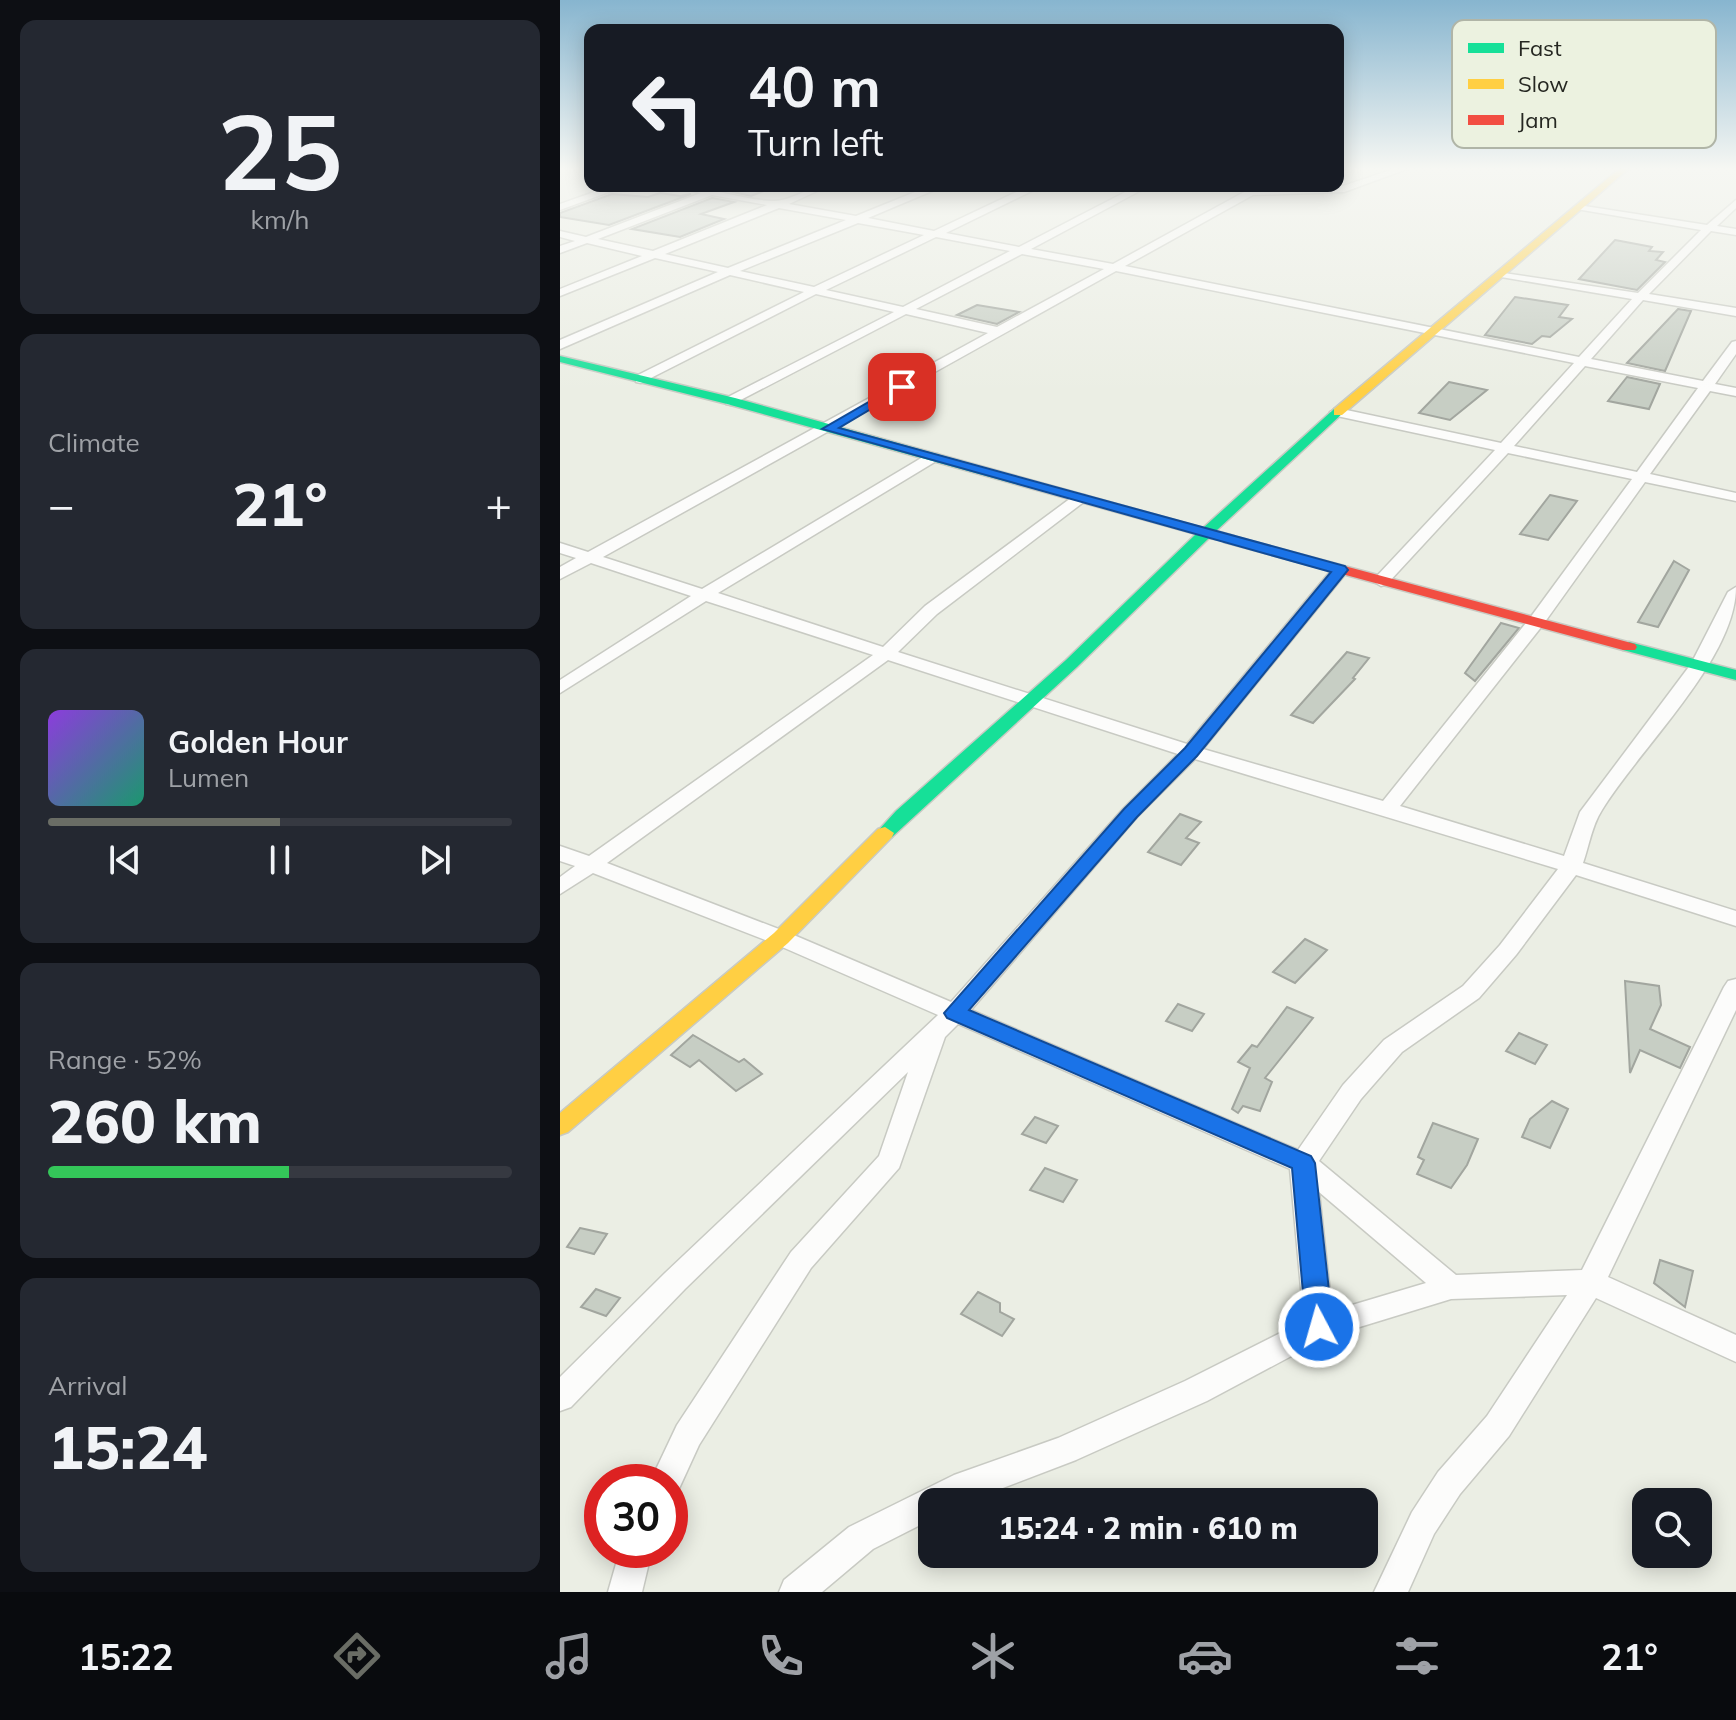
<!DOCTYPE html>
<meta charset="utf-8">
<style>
body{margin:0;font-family:Mulish,sans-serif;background:#242831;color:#f1f3f6;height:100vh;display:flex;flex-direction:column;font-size:30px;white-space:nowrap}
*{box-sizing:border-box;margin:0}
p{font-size:26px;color:#9ea1a6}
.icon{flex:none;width:44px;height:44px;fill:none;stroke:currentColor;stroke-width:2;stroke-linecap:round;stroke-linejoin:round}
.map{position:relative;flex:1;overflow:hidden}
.sheet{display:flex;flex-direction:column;gap:20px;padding:20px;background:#0d0f14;width:560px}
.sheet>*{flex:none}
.hud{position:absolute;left:24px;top:24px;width:760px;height:168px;border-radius:16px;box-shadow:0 4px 20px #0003;background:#171b24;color:#f1f3f6;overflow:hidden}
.buttons{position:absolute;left:1072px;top:1488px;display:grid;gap:16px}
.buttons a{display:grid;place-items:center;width:80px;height:80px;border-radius:16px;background:#171b24;box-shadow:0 4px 20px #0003;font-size:40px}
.speed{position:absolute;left:24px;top:1464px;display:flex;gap:16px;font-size:40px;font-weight:700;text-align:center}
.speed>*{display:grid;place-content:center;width:104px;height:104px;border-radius:50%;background:#171b24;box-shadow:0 4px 20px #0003;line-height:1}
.speed .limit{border:12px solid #d22;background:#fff;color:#111}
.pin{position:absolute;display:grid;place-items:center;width:68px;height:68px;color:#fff;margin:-34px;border-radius:16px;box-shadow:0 4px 12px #0006}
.me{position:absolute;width:88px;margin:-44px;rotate:354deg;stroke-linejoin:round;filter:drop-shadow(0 0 6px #0008)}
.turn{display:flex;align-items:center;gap:28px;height:168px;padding:0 32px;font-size:36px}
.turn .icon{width:104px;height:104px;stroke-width:2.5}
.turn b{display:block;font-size:56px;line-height:68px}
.big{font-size:60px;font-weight:800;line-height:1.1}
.sheet .tile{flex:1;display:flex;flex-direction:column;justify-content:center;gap:12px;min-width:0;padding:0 28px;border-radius:16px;background:#242831}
.sheet .dial{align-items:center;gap:0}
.dial b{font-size:104px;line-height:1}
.song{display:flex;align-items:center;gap:24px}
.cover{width:96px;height:96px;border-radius:12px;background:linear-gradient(135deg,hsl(270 70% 55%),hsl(160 70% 35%))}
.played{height:8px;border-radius:4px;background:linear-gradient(90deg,#6a6d65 50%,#363941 50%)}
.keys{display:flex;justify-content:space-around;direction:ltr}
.heat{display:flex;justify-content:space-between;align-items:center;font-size:44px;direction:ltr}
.charge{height:12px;border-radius:6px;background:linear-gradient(90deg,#34c759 52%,#363941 0)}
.trip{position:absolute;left:358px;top:1488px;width:460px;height:80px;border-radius:16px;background:#171b24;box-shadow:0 4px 20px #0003;font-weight:800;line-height:80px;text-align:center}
.menu{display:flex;height:128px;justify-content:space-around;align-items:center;background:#090b0e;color:#9ea1a6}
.menu .icon{width:56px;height:56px}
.menu .selected{color:#6a6d65}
.menu b{font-size:36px;color:#f1f3f6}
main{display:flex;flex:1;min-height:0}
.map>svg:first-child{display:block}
</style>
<main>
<section class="sheet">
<div class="tile dial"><b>25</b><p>km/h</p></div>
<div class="tile"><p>Climate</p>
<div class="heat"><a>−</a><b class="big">21°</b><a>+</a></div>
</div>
<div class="tile">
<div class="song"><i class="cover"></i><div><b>Golden Hour</b><p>Lumen</p></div></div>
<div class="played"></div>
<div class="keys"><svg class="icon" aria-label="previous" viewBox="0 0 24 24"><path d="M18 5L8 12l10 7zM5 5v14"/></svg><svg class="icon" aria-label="pause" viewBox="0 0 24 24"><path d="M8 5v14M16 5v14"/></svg><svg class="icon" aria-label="next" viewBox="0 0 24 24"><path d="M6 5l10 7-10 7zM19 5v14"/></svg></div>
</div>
<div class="tile"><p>Range · 52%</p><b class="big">260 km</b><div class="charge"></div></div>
<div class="tile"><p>Arrival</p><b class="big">15:24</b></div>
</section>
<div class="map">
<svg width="1176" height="1592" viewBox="0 0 1176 1592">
<rect width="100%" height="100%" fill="#ebeee4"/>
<!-- building -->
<g fill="#c7cec4" stroke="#a2a69f" stroke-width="2">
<polygon points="146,186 210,186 211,188 191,196"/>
<polygon points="100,193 120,196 131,194 49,225 0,217 0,213 52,194 88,197"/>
<polygon points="152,198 174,202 141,214 164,219 120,237 72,229"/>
<polygon points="1055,240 1092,247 1089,251 1103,252 1096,260 1105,262 1077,290 1019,279"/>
<polygon points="955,297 1008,305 999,317 1012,319 990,337 982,336 972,344 925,335"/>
<polygon points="417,305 459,312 437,324 397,315"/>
<polygon points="1118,309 1131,311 1105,371 1067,363"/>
<polygon points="1067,377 1100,384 1089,409 1048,401"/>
<polygon points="889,382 927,390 890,420 859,413"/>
<polygon points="990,495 1017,501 988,540 960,534"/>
<polygon points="1114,561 1129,570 1098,627 1078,622"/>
<polygon points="941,623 959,628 915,681 905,673"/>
<polygon points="787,652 809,658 793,678 795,679 753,723 731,715"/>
<polygon points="620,814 641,822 626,838 639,843 621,865 588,852"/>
<polygon points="745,939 767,950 735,983 713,972"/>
<polygon points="1065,981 1099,986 1101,1005 1090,1029 1130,1047 1120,1068 1080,1050 1070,1073"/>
<polygon points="618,1004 644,1014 632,1031 606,1021"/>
<polygon points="727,1007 753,1018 705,1078 712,1082 700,1111 683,1106 678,1113 672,1109 690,1068 678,1062 692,1045 697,1047"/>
<polygon points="959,1033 987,1045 975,1064 946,1051"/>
<polygon points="133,1035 179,1062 184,1059 202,1074 176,1091 139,1060 130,1067 111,1055"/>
<polygon points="992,1101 1008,1109 990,1148 962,1137 970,1119"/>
<polygon points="475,1117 498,1126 486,1143 462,1134"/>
<polygon points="873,1123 918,1139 907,1165 891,1188 857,1174 864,1160 858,1157"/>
<polygon points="485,1168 517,1180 503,1202 470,1190"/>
<polygon points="20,1228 47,1234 34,1254 7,1247"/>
<polygon points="1100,1260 1133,1271 1125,1307 1094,1283"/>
<polygon points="36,1289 60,1298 46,1316 21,1307"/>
<polygon points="418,1292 440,1303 440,1312 454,1319 442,1336 401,1314"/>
</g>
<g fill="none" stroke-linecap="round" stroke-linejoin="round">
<!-- street casing -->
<g stroke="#c8cac3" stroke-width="3">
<g id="street">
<polygon points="21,169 30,169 30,173 23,171"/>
<path d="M834,169H847L784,192L693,195L565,266L1019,357L1072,299L941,277L935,274L937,272L1078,293L1141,230L1022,210L1018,209V205L1147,225L1176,200V208L1157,226L1176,229V235L1151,231L1089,294L1176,308V316L1083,300L1031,359L1143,381L1172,342L1176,341V354L1155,384L1176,388V396L1150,391L1090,474L1176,493V501L1085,482L982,626L840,806L1004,856L1020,812L1131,664L1168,592L1176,587C1176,659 1079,749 1042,810C1032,825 1029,846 1023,863L1176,911V926L1016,875L956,955L919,998L842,1052L801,1099L759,1161L896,1275L1022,1270L1164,987L1168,981L1176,979V1010L1048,1277L1176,1335V1362L1036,1298L949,1436L900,1494L874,1534L848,1592H814L852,1512L878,1472L927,1416L1007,1295L891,1299L767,1337L647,1401L516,1460L406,1502H372V1519L313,1549L262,1592H219L224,1580L289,1527L394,1475L498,1438L625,1381L744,1321L730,1169L398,1024L385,1037L339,1168L251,1268L139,1445L117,1493L110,1495V1482H90L117,1425L231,1252L319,1156L348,1072L125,1289L11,1407L0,1411V1377L105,1273L378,1015L213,943L33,873L0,894V877L15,866L0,861V846L29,856L313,655L146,601L0,693V680L131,596L31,563L0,579V567L16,558L0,553V543L28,552L428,333L346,314L171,405L166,404V398L334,312L256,294L81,383L76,382V376L244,292L170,275L0,349V340L158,272L95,258L0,296V289L82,256L27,243L0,253V246L15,241L0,237V231L26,237L141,193L114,186C148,186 180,200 214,201C232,201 249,186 268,186L229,204L296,216L370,186H384L308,218L374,231L469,186H482L386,233L459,247L577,186H589L471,249L553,264L695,186H707L704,189L783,186ZM152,195L207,205L93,251L38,239ZM219,208L286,220L168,268L105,254ZM298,223L364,235L254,287L180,271ZM376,237L450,251L343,307L266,290ZM462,254L544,269L437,327L356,309ZM556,271L1014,363L941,443L777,408L770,412L777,416L935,450L815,578L813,581L821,586L827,584L948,453L1072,479L970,618L823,801L643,749L786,573V567H774L627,744L338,652L377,614L525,501V495H515L365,606L323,647L158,593L378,460V454H368L142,589L43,557ZM1025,366L1138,388L1077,472L954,446ZM328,660L618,754L563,809L391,1002L229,933L47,863ZM635,759L998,869L940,945L903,986L824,1040L783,1085L738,1150L411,1010L577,817ZM759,1192L866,1283L772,1311Z"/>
<polygon points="51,186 65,186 0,210 0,204"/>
<polygon points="60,1550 92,1550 82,1592 48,1592"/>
</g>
</g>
<!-- fast casing -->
<g stroke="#c8cac3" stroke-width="3">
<g id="fast">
<polygon points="0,356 175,398 643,528 774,409 784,412 656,531 674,536 674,542 649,538 517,667 332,837 325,839 316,833 336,811 506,660 636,534 167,404 0,362"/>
<polygon points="1069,642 1176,670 1176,680 1063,650 1061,647"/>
</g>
</g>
<!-- slow casing -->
<g stroke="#c8cac3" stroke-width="3">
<g id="slow">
<polygon points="1059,169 1068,169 782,415 774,415 774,409"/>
<polygon points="325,827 334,833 332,837 228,943 8,1132 0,1135 0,1113 214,933 318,829"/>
</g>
</g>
<!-- jam casing -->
<g stroke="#c8cac3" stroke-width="3">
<polygon id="jam" points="669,535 1075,644 1077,647 1075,650 1063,650 664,542 662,539"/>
</g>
<!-- street -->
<use href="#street" fill="#fcfcfb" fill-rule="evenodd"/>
<!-- fast -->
<use href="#fast" fill="#16e098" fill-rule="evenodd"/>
<!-- slow -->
<use href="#slow" fill="#ffcf43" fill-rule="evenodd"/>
<!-- jam -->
<use href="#jam" fill="#f24e42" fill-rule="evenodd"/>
</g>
<!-- sky -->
<linearGradient id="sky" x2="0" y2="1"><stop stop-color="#87b5cf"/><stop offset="0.43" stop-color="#f6f7f3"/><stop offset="1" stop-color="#f6f7f3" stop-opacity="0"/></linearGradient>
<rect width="1176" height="392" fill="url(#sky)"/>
<!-- route -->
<polygon fill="#1a73e8" stroke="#114b97" stroke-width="2" points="338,385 348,387 279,428 785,566 788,570 637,756 577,817 409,1010 751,1156 755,1163 773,1327 769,1335 759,1338 750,1335 746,1327 732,1168 387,1018 384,1013 564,809 625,748 771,572 262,429"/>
<!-- legend -->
<rect x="892" y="20" width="264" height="128" rx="12" fill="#ecf2e0" stroke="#b0b5a7" stroke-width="2"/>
<rect x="908" y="43" width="36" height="10" fill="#16e098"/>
<rect x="908" y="79" width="36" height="10" fill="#ffcf43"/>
<rect x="908" y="115" width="36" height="10" fill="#f24e42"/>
<g font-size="22" fill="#252721">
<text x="958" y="56">Fast</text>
<text x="958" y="92">Slow</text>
<text x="958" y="128">Jam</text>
</g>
</svg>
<div class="buttons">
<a><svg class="icon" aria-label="search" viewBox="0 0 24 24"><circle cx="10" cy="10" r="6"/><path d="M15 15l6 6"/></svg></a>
</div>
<div class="speed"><div class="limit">30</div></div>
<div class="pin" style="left:342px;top:387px;background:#d93025"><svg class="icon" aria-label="arrive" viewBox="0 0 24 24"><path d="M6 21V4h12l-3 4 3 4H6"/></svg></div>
<svg class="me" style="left:759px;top:1327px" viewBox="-20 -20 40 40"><circle r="17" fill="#1a73e8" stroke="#fff" stroke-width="3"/><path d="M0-11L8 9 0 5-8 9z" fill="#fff"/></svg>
<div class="trip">15:24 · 2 min · 610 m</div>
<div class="hud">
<div class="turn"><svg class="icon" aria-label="left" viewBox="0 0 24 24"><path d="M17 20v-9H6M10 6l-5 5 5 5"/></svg><div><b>40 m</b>Turn left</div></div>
</div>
</div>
</main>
<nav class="menu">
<b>15:22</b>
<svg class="icon selected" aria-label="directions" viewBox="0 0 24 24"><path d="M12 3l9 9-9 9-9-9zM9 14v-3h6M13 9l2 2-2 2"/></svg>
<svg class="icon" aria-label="music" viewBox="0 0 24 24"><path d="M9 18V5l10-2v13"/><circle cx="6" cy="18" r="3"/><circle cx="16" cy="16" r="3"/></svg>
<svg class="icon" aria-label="phone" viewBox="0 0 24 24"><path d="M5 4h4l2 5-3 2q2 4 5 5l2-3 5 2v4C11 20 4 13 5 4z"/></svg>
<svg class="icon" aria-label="climate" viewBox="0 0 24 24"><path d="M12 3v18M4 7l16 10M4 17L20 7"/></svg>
<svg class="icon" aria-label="car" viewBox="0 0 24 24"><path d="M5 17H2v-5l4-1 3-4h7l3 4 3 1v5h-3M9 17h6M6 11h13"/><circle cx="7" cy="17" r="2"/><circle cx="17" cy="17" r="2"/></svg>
<svg class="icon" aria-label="filters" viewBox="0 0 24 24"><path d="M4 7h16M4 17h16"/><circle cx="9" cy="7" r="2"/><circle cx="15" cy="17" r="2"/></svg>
<b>21°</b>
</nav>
